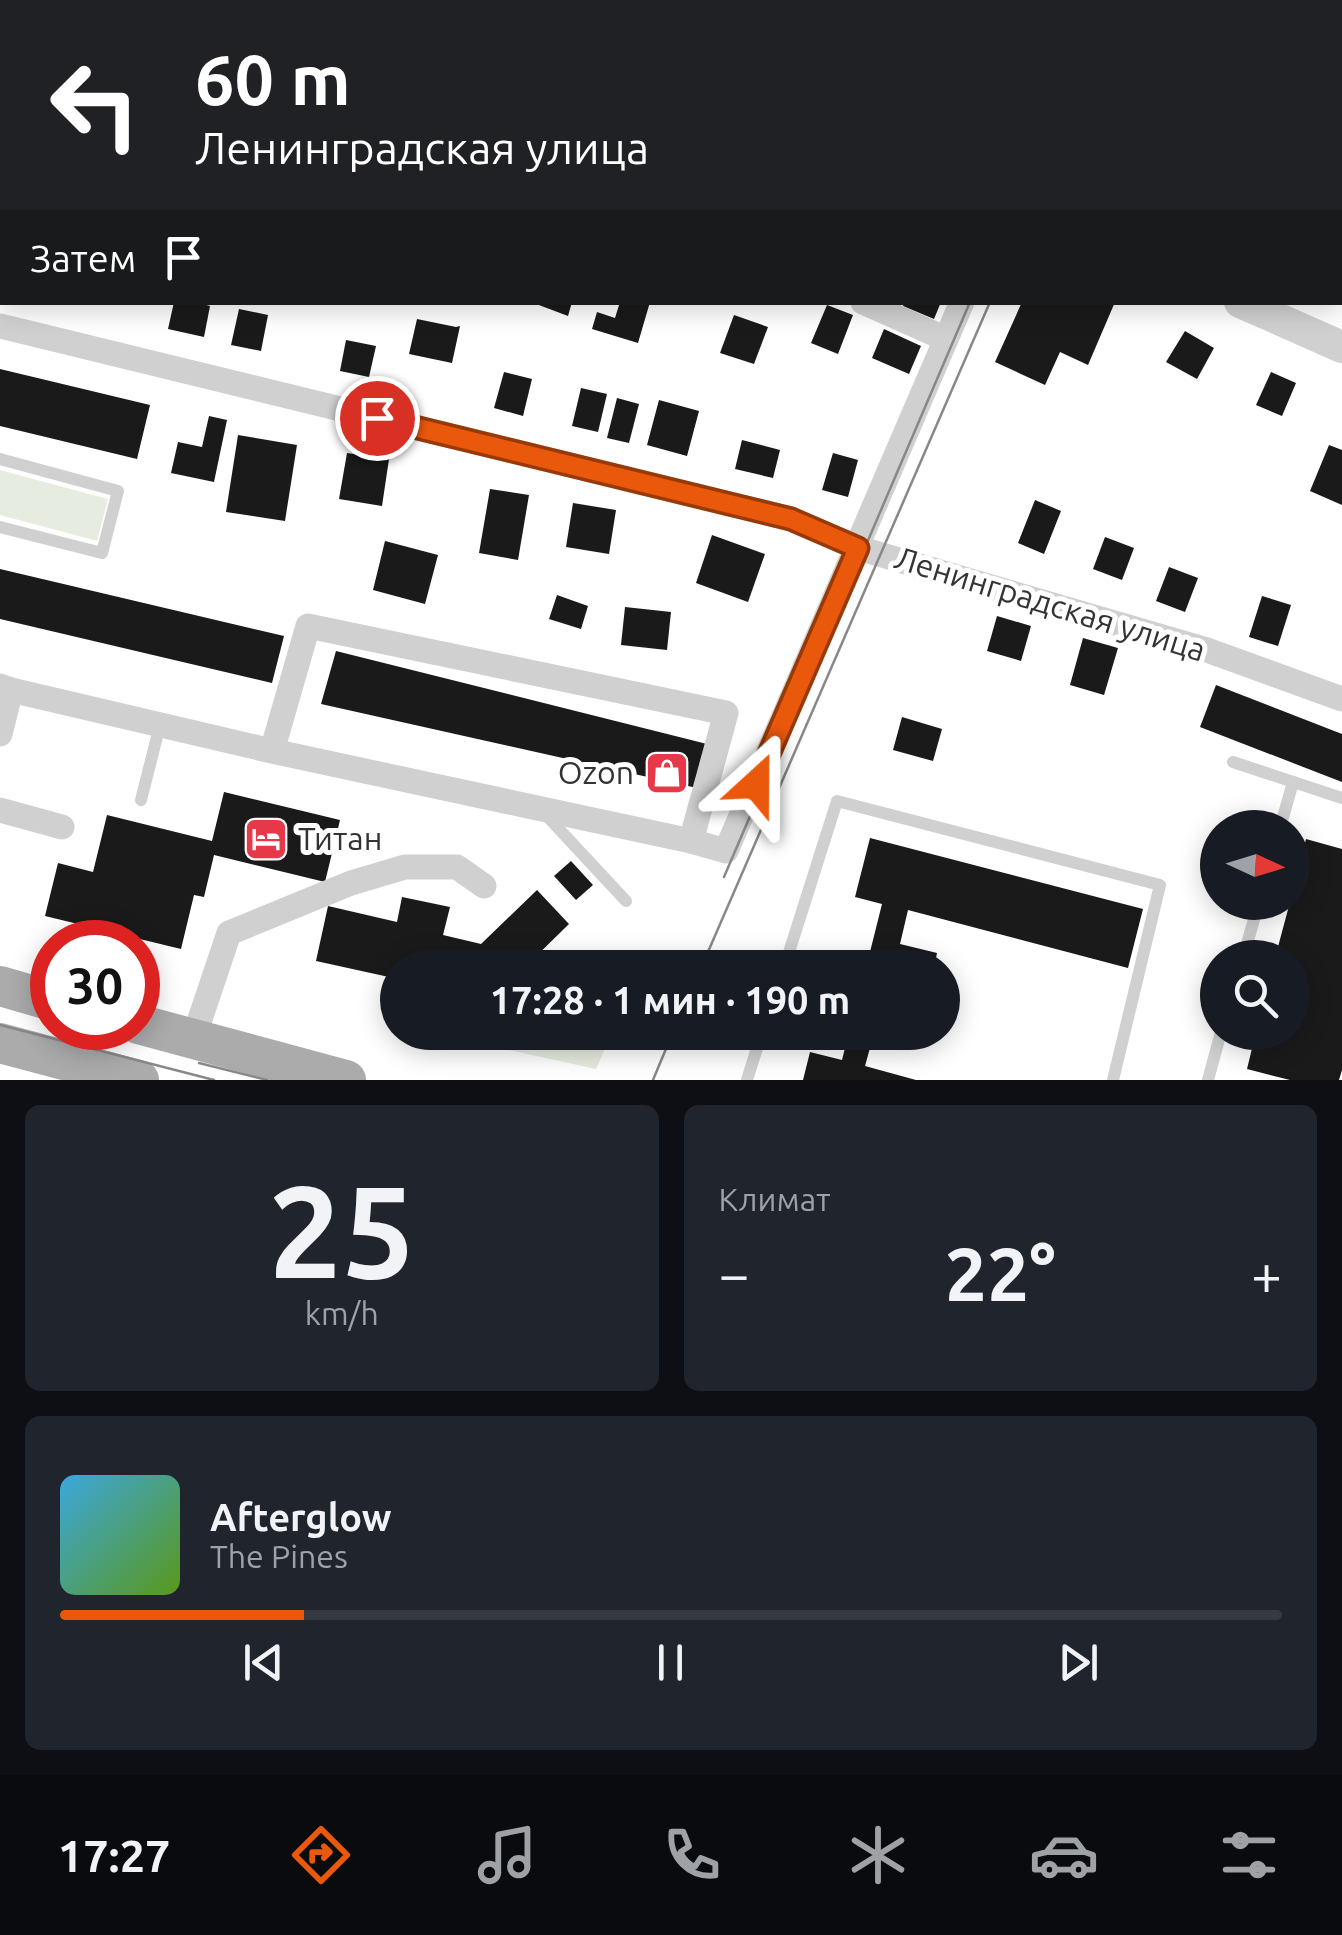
<!DOCTYPE html>
<html lang="ru">
<meta charset="utf-8">
<style>
body{margin:0;font-family:Ubuntu,sans-serif;background:#20242c;color:#f1f3f6;height:100vh;display:flex;flex-direction:column;font-size:38px;white-space:nowrap}
*{box-sizing:border-box;margin:0}
p{font-size:32px;color:#9ea1a6}
.icon{flex:none;width:55px;height:55px;fill:none;stroke:currentColor;stroke-width:2;stroke-linecap:round;stroke-linejoin:round}
.map{position:relative;height:1080px;overflow:hidden}
.side{display:flex;flex-direction:column;gap:25px;padding:25px;background:#0d0f14;flex:1}
.side>*{flex:none}
.guide{position:absolute;left:0px;top:0px;width:1342px;height:305px;box-shadow:0 5px 25px #0003;background:#202124;color:#fff;overflow:hidden}
.needle{width:65px;rotate:94deg}
.tools{position:absolute;left:1200px;top:810px;display:grid;gap:20px}
.tools a{display:grid;place-items:center;width:110px;height:110px;border-radius:50%;background:#171b24;box-shadow:0 5px 25px #0003;font-size:50px}
.speed{position:absolute;left:30px;top:920px;display:flex;gap:20px;font-size:50px;font-weight:700;text-align:center}
.speed>*{display:grid;place-content:center;width:130px;height:130px;border-radius:50%;background:#171b24;box-shadow:0 5px 25px #0003;line-height:1}
.speed .limit{border:15px solid #d22;background:#fff;color:#111}
.pin{position:absolute;display:grid;place-items:center;width:85px;height:85px;color:#fff;margin:-42px;border:5px solid #fff;border-radius:50%;box-shadow:0 2px 10px #0007}
.me{position:absolute;width:110px;margin:-55px;rotate:24deg;stroke-linejoin:round;filter:drop-shadow(0 0 8px #0008)}
.turn{display:flex;align-items:center;gap:35px;height:210px;padding:0 30px;font-size:45px}
.turn .icon{width:130px;height:130px;stroke-width:2.5}
.turn b{display:block;font-size:70px;line-height:85px}
.then{display:flex;align-items:center;height:95px;padding:0 30px;background:#0003;gap:20px;font-size:38px}
.big{font-size:75px;font-weight:600;line-height:1.1}
.side .tile{flex:1;display:flex;flex-direction:column;justify-content:center;gap:15px;min-width:0;padding:0 35px;border-radius:15px;background:#20242c}
.side .dial{align-items:center;gap:0}
.dial b{font-size:130px;line-height:1}
.song{display:flex;align-items:center;gap:30px}
.cover{width:120px;height:120px;border-radius:15px;background:linear-gradient(135deg,hsl(200 70% 55%),hsl(90 70% 35%))}
.played{height:10px;border-radius:5px;background:linear-gradient(90deg,#ea580c 20%,#363941 20%)}
.keys{display:flex;justify-content:space-around;direction:ltr}
.heat{display:flex;justify-content:space-between;align-items:center;font-size:55px;direction:ltr}
.side .tiles{flex:1;display:grid;gap:25px;grid-template-columns:1fr 1fr}
.tile:last-child{grid-column:span 2}
.trip{position:absolute;left:380px;top:950px;width:580px;height:100px;border-radius:50px;background:#171b24;box-shadow:0 5px 25px #0003;font-weight:600;line-height:100px;text-align:center}
.dock{display:flex;height:160px;justify-content:space-around;align-items:center;background:#090b0e;color:#9ea1a6}
.dock .icon{width:70px;height:70px}
.dock .selected{color:#ea580c}
.dock b{font-size:45px;color:#f1f3f6}
.map>svg:first-child{display:block}
</style>
<div class="map">
<svg width="1342" height="1080" viewBox="0 0 1342 1080">
<rect width="100%" height="100%" fill="#fff"/>
<!-- green -->
<g fill="#e6ecdf">
<polygon points="0,470 108,499 97,541 0,515"/>
<polygon points="517,1033 517,1032 612,1033 596,1069 509,1050"/>
</g>
<g fill="none" stroke-linecap="round" stroke-linejoin="round">
<!-- stream -->
<polyline stroke="#cfe3ee" stroke-width="8" points="610,0 616,2"/>
</g>
<!-- building -->
<g fill="#1a1a1a">
<polygon points="174,302 195,302 210,306 204,337 168,329"/>
<polygon points="531,302 572,302 568,316"/>
<polygon points="620,302 650,302 638,343 592,329 597,312 615,318"/>
<polygon points="905,302 941,302 934,319 903,306"/>
<polygon points="1022,302 1115,302 1088,365 1060,352 1045,385 995,362"/>
<polygon points="827,305 853,315 838,354 811,343"/>
<polygon points="239,309 268,315 261,351 231,345"/>
<polygon points="734,315 768,327 754,364 720,353"/>
<polygon points="417,319 456,327 460,326 452,363 409,354"/>
<polygon points="884,329 921,346 909,374 872,358"/>
<polygon points="1185,331 1214,348 1197,379 1166,362"/>
<polygon points="346,340 376,346 369,377 340,371"/>
<polygon points="0,369 150,405 137,459 0,426"/>
<polygon points="504,372 532,379 523,416 494,408"/>
<polygon points="1271,372 1296,383 1282,416 1256,405"/>
<polygon points="581,388 607,394 598,432 572,426"/>
<polygon points="617,398 639,404 629,443 607,438"/>
<polygon points="659,400 699,411 687,456 647,445"/>
<polygon points="209,416 227,420 214,482 171,473 178,442 202,447"/>
<polygon points="238,435 297,445 285,521 226,512"/>
<polygon points="742,440 780,450 773,478 735,469"/>
<polygon points="1329,445 1342,450 1342,505 1310,491"/>
<polygon points="347,453 389,459 382,506 339,499"/>
<polygon points="833,453 858,460 848,497 822,490"/>
<polygon points="490,489 529,495 518,560 479,553"/>
<polygon points="1035,500 1061,511 1044,554 1018,543"/>
<polygon points="573,503 616,510 609,554 566,547"/>
<polygon points="712,535 765,554 748,602 696,583"/>
<polygon points="1105,537 1134,548 1122,580 1093,569"/>
<polygon points="385,541 438,555 425,604 373,590"/>
<polygon points="1169,567 1198,578 1185,612 1156,601"/>
<polygon points="0,569 284,636 272,683 0,619"/>
<polygon points="557,595 588,606 581,629 549,619"/>
<polygon points="1262,596 1291,605 1278,646 1249,637"/>
<polygon points="625,607 671,612 667,650 621,645"/>
<polygon points="997,616 1031,626 1021,661 987,651"/>
<polygon points="1083,638 1118,648 1104,695 1070,685"/>
<polygon points="336,651 707,744 697,788 321,704"/>
<polygon points="1216,685 1342,734 1342,782 1200,727"/>
<polygon points="902,717 942,729 933,761 893,750"/>
<polygon points="224,792 340,820 325,882 214,855 204,897 194,895 181,949 45,916 58,863 93,872 107,815 212,841"/>
<polygon points="870,838 1143,909 1128,968 908,910 900,944 937,953 934,968 866,968 882,904 855,897"/>
<polygon points="1306,839 1342,849 1342,1070 1339,1080 1290,1080 1247,1069 1256,1032 1292,1032 1292,958 1275,958 1290,902 1292,902 1292,891"/>
<polygon points="571,861 593,885 576,900 554,876"/>
<polygon points="537,890 569,924 524,968 398,968 398,979 316,961 328,906 397,922 402,897 450,907 443,935 481,944"/>
<polygon points="849,1032 918,1032 914,1047 873,1037 865,1066 916,1080 803,1080 810,1052 842,1060"/>
</g>
<g fill="none" stroke-linecap="round" stroke-linejoin="round">
<!-- service -->
<g stroke="#d0d0d0" stroke-width="12">
<polyline points="1275,2 1276,0"/>
<polyline points="0,459 118,491 102,553 0,527"/>
<polyline points="1233,762 1342,798"/>
<polyline points="141,800 160,725"/>
<polyline points="545,814 626,901"/>
<polyline points="1280,828 1293,782"/>
<polyline points="1243,958 1259,902"/>
<polyline points="784,968 837,801 1160,885 1113,1080"/>
<polyline points="747,1080 762,1032"/>
<polyline points="1208,1080 1221,1032"/>
</g>
<!-- minor -->
<g stroke="#d0d0d0" stroke-width="25">
<polyline points="151,2 152,0"/>
<polyline points="1089,2 1090,0"/>
<polyline points="863,302 946,339"/>
<polyline points="0,326 791,519 858,548 1207,650 1342,699"/>
<polyline points="0,686 11,690 0,734"/>
<polyline points="11,690 272,751 691,841 726,713 308,626 272,751"/>
<polyline points="0,810 62,827"/>
<polyline points="691,841 726,851 962,302"/>
<polyline points="193,1040 229,933 351,883 405,867 457,867 484,886"/>
</g>
<!-- tertiary -->
<g stroke="#d0d0d0" stroke-width="32">
<polyline points="569,0 574,2"/>
<polyline points="1240,302 1342,347"/>
</g>
<!-- primary -->
<g stroke="#ababab" stroke-width="40">
<polyline points="0,986 52,1001"/>
<polyline points="138,1024 346,1080"/>
<polyline points="0,1043 139,1080"/>
</g>
<!-- tram -->
<g stroke="#888" stroke-width="2.5">
<polyline points="1099,2 1100,0"/>
<polyline points="1117,2 1118,0"/>
<polyline points="724,877 970,302"/>
<polyline points="701,968 990,302"/>
<polyline points="0,1025 214,1080"/>
<polyline points="199,1063 267,1080"/>
<polyline points="653,1080 673,1032"/>
</g>
</g>
<g fill="none" stroke-linecap="round" stroke-linejoin="round">
<!-- route casing -->
<g stroke="#983908" stroke-width="25">
<polyline id="route" points="377,418 791,519 858,548 756,784"/>
</g>
<!-- route -->
<use href="#route" stroke="#ea580c" stroke-width="18"/>
</g>
<!-- icons -->
<defs>
<g id="shop-square" transform="scale(2.25)"><rect x="-9" y="-9" width="18" height="18" rx="4" fill="#e73849" stroke="#fff"/><path d="M-5-2.5h2.3a2.7 3.5 0 0 1 5.4 0H5L5.5 6h-11ZM-1.5-2.5h3a1.5 2.3 0 0 0-3 0Z" fill="#fff"/></g>
<g id="hotel-square" transform="scale(2.25)"><rect x="-9" y="-9" width="18" height="18" rx="4" fill="#e73849" stroke="#fff"/><path d="M-6-4.5h1.5V1H6V5H4.5V3h-9V5H-6ZM-4 0a1.8 1.8 0 1 1 3.6 0ZM.5 0V-2.5h3Q6-2.5 6 0Z" fill="#fff"/></g>
</defs>
<g fill-rule="evenodd">
<use href="#shop-square" x="667" y="773"/>
<use href="#hotel-square" x="266" y="839"/>
</g>
<g text-anchor="middle" stroke-width="10" stroke-linejoin="round" paint-order="stroke">
<!-- street labels -->
<g font-size="32" fill="#333" stroke="#fff">
<text transform="translate(1050 604) rotate(17)" y="11">Ленинградская улица</text>
</g>
<!-- poi labels -->
<g font-size="32" fill="#333" stroke="#fff" text-anchor="end">
<text x="634" y="784">Ozon</text>
<text x="298" y="850" text-anchor="start">Титан</text>
</g>
</g>
</svg>
<div class="tools">
<a><svg class="needle" viewBox="-14 -14 28 28"><path d="M0-13l5 13h-10z" fill="#e53935"/><path d="M0 13l5-13h-10z" fill="#9ea1a6"/></svg></a>
<a><svg class="icon" aria-label="search" viewBox="0 0 24 24"><circle cx="10" cy="10" r="6"/><path d="M15 15l6 6"/></svg></a>
</div>
<div class="speed"><div class="limit">30</div></div>
<div class="pin" style="left:377px;top:418px;background:#d93025"><svg class="icon" aria-label="arrive" viewBox="0 0 24 24"><path d="M6 21V4h12l-3 4 3 4H6"/></svg></div>
<svg class="me" style="left:756px;top:784px" viewBox="-20 -20 40 40"><path d="M0-17L14 15 0 8-14 15z" fill="#ea580c" stroke="#fff" stroke-width="4"/></svg>
<div class="trip">17:28 · 1 мин · 190 m</div>
<div class="guide">
<div class="turn"><svg class="icon" aria-label="left" viewBox="0 0 24 24"><path d="M17 20v-9H6M10 6l-5 5 5 5"/></svg><div><b>60 m</b>Ленинградская улица</div></div>
<div class="then">Затем<svg class="icon" aria-label="arrive" viewBox="0 0 24 24"><path d="M6 21V4h12l-3 4 3 4H6"/></svg></div>
</div>
</div>
<section class="side">
<div class="tiles">
<div class="tile dial"><b>25</b><p>km/h</p></div>
<div class="tile"><p>Климат</p>
<div class="heat"><a>−</a><b class="big">22°</b><a>+</a></div>
</div>
<div class="tile">
<div class="song"><i class="cover"></i><div><b>Afterglow</b><p>The Pines</p></div></div>
<div class="played"></div>
<div class="keys"><svg class="icon" aria-label="previous" viewBox="0 0 24 24"><path d="M18 5L8 12l10 7zM5 5v14"/></svg><svg class="icon" aria-label="pause" viewBox="0 0 24 24"><path d="M8 5v14M16 5v14"/></svg><svg class="icon" aria-label="next" viewBox="0 0 24 24"><path d="M6 5l10 7-10 7zM19 5v14"/></svg></div>
</div>
</div>
</section>
<nav class="dock">
<b>17:27</b>
<svg class="icon selected" aria-label="directions" viewBox="0 0 24 24"><path d="M12 3l9 9-9 9-9-9zM9 14v-3h6M13 9l2 2-2 2"/></svg>
<svg class="icon" aria-label="music" viewBox="0 0 24 24"><path d="M9 18V5l10-2v13"/><circle cx="6" cy="18" r="3"/><circle cx="16" cy="16" r="3"/></svg>
<svg class="icon" aria-label="phone" viewBox="0 0 24 24"><path d="M5 4h4l2 5-3 2q2 4 5 5l2-3 5 2v4C11 20 4 13 5 4z"/></svg>
<svg class="icon" aria-label="climate" viewBox="0 0 24 24"><path d="M12 3v18M4 7l16 10M4 17L20 7"/></svg>
<svg class="icon" aria-label="car" viewBox="0 0 24 24"><path d="M5 17H2v-5l4-1 3-4h7l3 4 3 1v5h-3M9 17h6M6 11h13"/><circle cx="7" cy="17" r="2"/><circle cx="17" cy="17" r="2"/></svg>
<svg class="icon" aria-label="filters" viewBox="0 0 24 24"><path d="M4 7h16M4 17h16"/><circle cx="9" cy="7" r="2"/><circle cx="15" cy="17" r="2"/></svg>
</nav>
